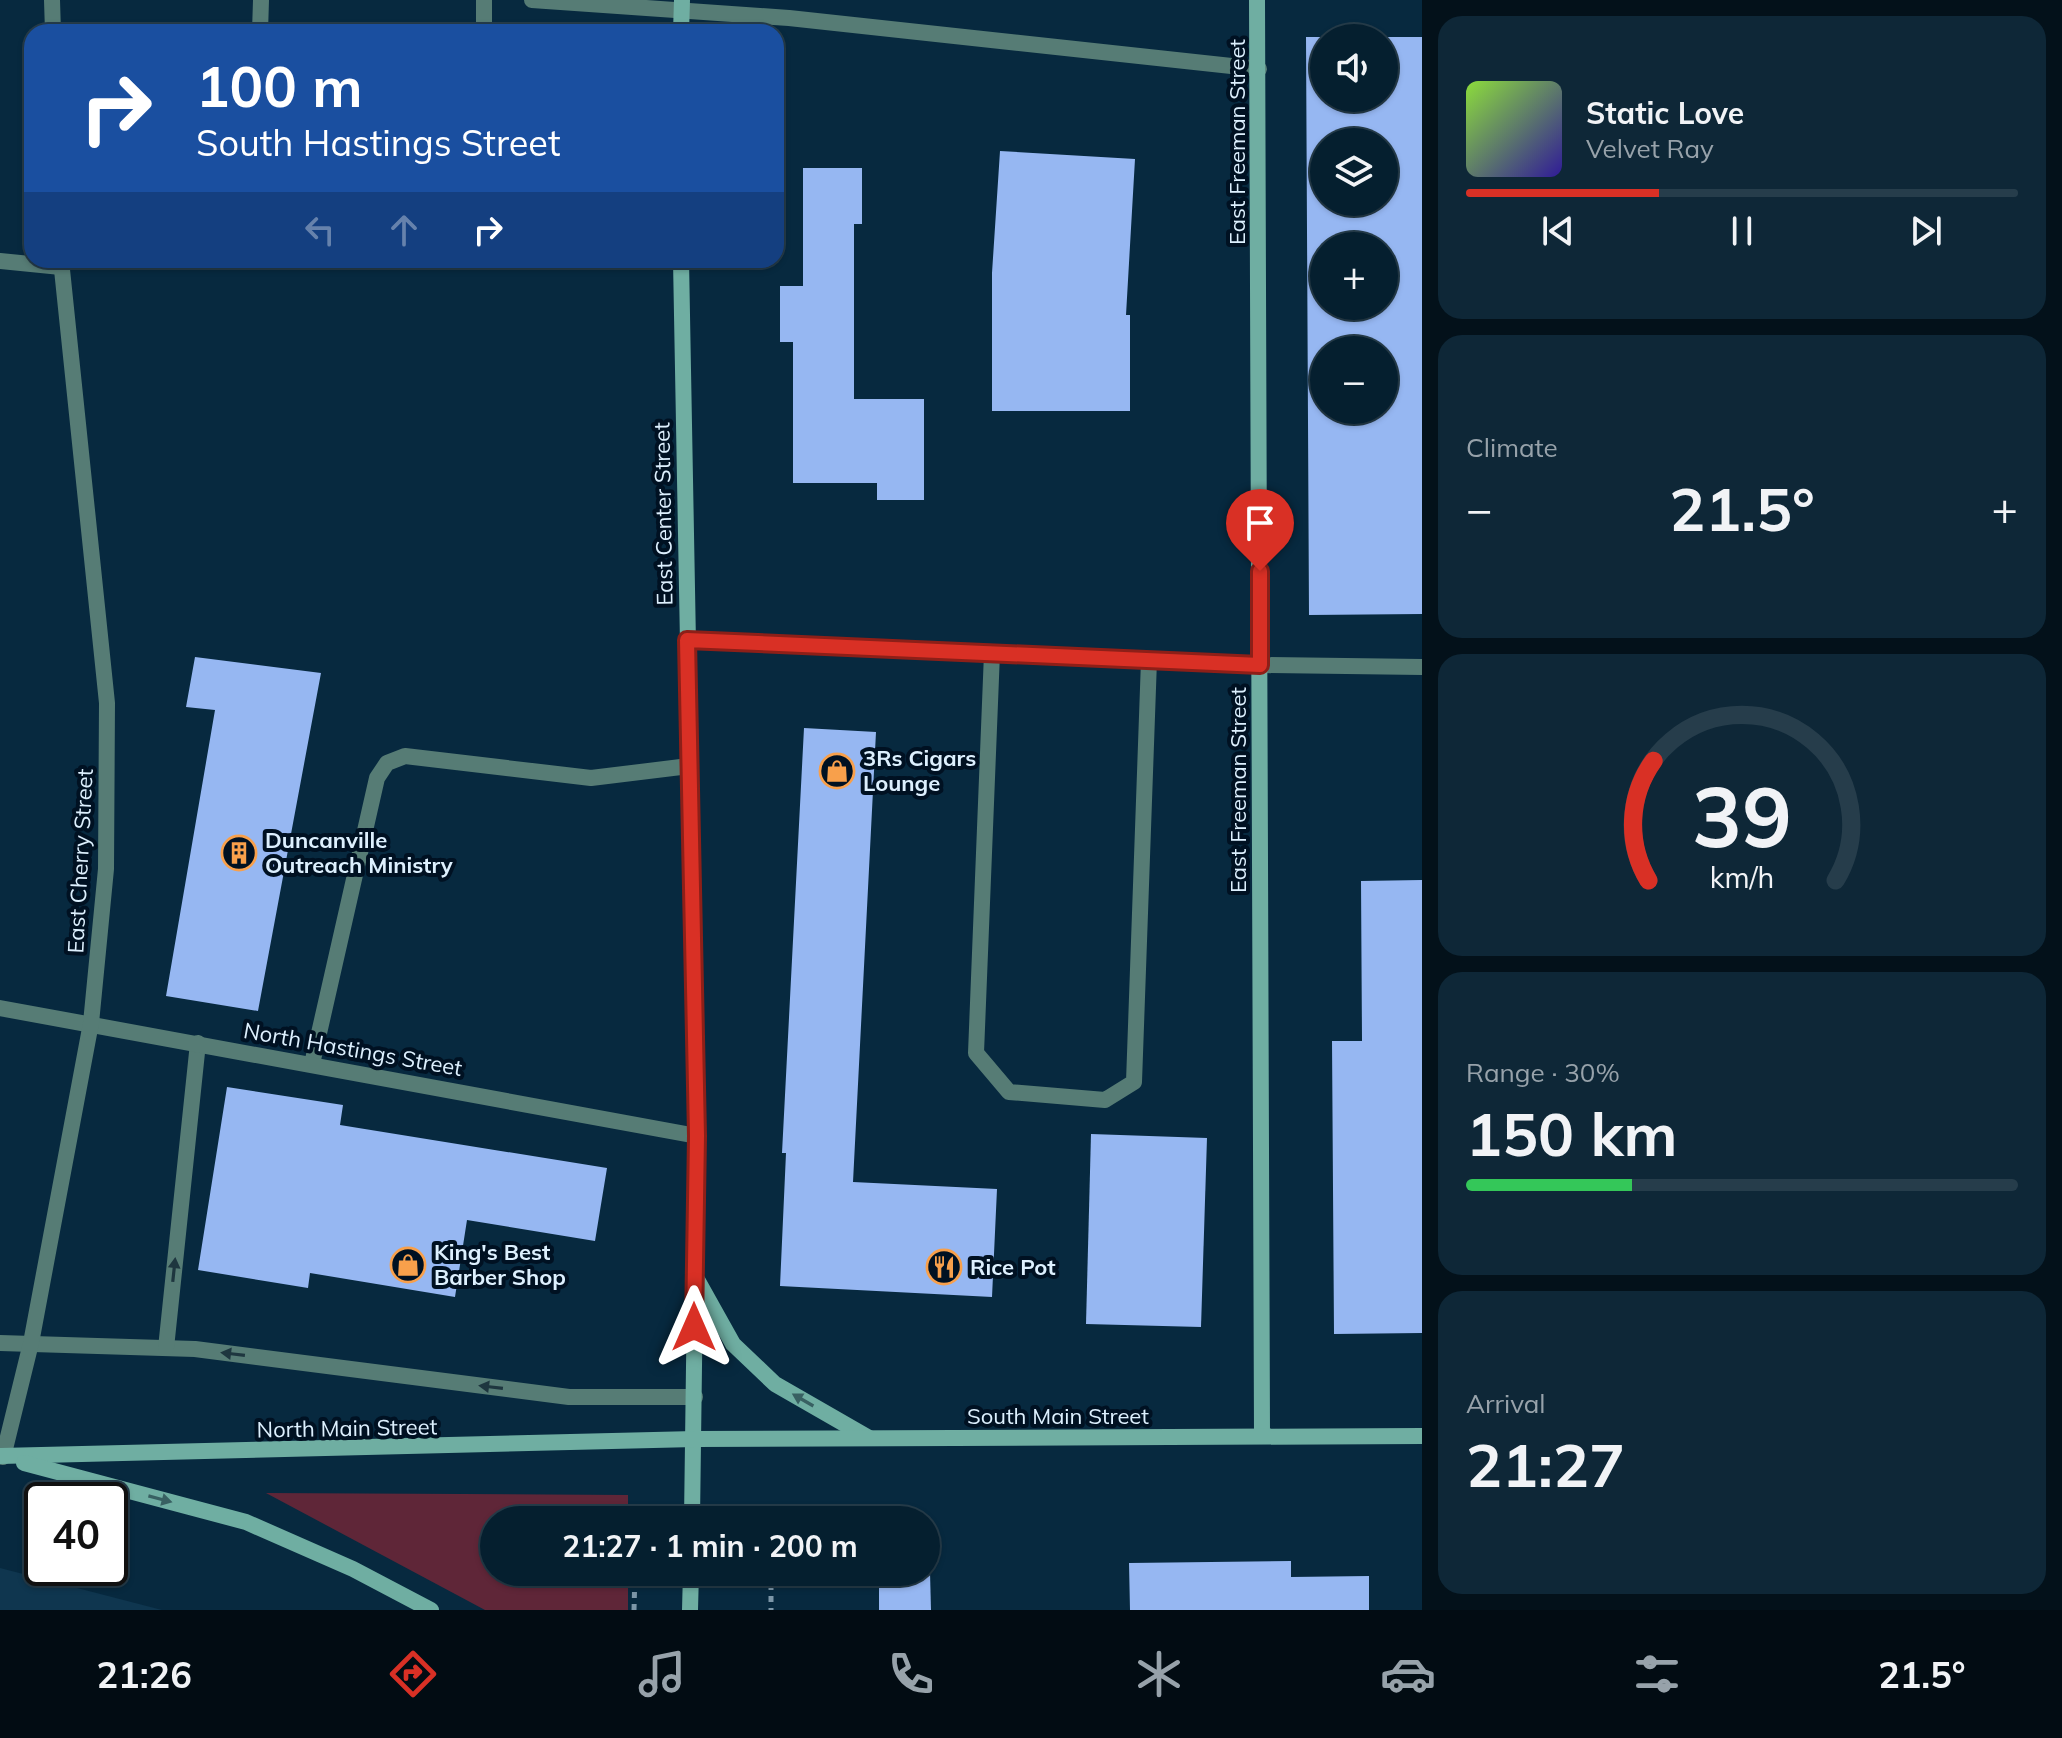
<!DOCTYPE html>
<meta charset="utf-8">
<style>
body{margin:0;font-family:Mulish,sans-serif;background:#0e2737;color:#f1f3f6;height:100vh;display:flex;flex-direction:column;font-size:30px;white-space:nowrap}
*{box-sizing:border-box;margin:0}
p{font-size:26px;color:#97a2aa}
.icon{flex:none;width:44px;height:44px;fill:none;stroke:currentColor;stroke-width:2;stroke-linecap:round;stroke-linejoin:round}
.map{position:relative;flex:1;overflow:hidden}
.sheet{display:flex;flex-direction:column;gap:16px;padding:16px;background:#03111a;width:640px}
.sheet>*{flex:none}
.top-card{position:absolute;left:24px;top:24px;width:760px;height:244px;border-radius:24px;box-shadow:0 2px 6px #0004,0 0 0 2px #263d4b;background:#1a4fa0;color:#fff;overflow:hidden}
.fabs{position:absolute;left:1310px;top:24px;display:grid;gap:16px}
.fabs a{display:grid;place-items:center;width:88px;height:88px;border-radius:50%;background:#051f2f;box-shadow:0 2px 6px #0004,0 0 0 2px #263d4b;font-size:40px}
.speed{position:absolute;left:24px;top:1482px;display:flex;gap:16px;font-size:40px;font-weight:700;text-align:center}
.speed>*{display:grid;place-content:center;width:104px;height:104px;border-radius:50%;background:#051f2f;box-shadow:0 2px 6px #0004,0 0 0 2px #263d4b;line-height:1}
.speed .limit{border:4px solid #111;border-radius:12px;background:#fff;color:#111}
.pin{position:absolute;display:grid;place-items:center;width:68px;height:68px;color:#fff;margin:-82px -34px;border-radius:50% 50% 50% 0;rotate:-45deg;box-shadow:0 0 8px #0007}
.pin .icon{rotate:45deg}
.me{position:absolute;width:88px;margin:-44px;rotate:0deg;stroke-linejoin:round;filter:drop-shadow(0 0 6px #0008)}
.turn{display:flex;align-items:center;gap:28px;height:168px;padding:0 40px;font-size:36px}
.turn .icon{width:104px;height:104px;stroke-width:2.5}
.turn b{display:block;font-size:56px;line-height:68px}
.lanes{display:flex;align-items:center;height:76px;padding:0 40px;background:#0003;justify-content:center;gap:40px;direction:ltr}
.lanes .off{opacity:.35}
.big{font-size:60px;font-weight:700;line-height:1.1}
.sheet .card{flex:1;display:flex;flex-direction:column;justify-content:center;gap:12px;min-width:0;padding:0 28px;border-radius:24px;background:#0e2737}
.sheet .dial{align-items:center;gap:0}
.dial svg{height:208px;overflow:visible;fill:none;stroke:#263d4b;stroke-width:7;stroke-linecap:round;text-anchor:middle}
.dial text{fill:#f1f3f6;stroke:none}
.song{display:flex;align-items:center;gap:24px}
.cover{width:96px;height:96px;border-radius:12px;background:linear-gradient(135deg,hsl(90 70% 55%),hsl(250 70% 35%))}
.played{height:8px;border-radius:4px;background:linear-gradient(90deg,#d93025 35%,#263d4b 35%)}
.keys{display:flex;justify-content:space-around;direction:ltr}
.heat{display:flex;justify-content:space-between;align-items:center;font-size:44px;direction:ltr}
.charge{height:12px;border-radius:6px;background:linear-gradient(90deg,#34c759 30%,#263d4b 0)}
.trip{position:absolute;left:480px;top:1506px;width:460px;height:80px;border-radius:40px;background:#051f2f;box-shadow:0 2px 6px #0004,0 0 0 2px #263d4b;font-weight:700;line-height:80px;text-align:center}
.tab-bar{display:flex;height:128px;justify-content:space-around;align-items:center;background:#020c13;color:#97a2aa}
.tab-bar .icon{width:56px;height:56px}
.tab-bar .on{color:#d93025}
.tab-bar b{font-size:36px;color:#f1f3f6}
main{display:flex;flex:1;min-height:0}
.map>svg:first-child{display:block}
</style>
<main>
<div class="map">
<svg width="1422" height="1610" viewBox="0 0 1422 1610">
<rect width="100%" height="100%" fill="#07293f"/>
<!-- built -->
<polygon fill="#0f364f" points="0,1568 162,1610 0,1610"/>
<!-- green -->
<polygon fill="#5f2638" points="266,1493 628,1495 628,1520 494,1520 494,1572 628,1572 628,1610 485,1610"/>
<!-- building -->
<g fill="#96b7f2" fill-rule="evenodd">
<path d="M1306,37H1422V614L1309,615ZM1324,38H1384V98H1324ZM1324,142H1384V202H1324ZM1324,246H1384V306H1324ZM1324,350H1384V410H1324Z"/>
<polygon points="1000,151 1135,159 1126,315 1130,315 1130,411 992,411 992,273"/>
<polygon points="803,168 862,168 862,224 854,224 854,399 924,399 924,500 877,500 877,483 793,483 793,342 780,342 780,286 803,286"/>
<polygon points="195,657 321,673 258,1011 166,996 215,710 186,707"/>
<polygon points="804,728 876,732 853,1182 997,1189 992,1297 780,1286 786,1153 782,1153"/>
<polygon points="1422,880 1422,1333 1334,1334 1332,1041 1362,1041 1361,881"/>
<polygon points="227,1087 343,1105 340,1125 607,1168 595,1241 467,1220 455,1297 310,1273 308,1288 198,1270"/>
<polygon points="1091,1134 1207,1138 1201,1327 1086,1324"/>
<polygon points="1291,1561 1291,1577 1369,1576 1369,1610 1130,1610 1129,1563"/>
<polygon points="879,1572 930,1572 931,1610 879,1610"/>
</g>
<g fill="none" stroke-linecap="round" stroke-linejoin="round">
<!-- path -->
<g stroke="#7c96a8" stroke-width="5" stroke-dasharray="6 6" stroke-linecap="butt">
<polyline points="770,1508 770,1520"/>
<polyline points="616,1509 623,1520"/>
<polyline points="771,1572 771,1610"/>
<polyline points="634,1610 635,1572"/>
</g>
<!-- lane -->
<g stroke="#567c75" stroke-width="16">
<polyline points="260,32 261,0"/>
<polyline points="484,32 484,0"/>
<polyline points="992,653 976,1053 1009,1092 1105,1100 1134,1082 1149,660"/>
<polyline points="312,1064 377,778 387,763 405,756 591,778 689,766"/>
<polyline points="0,1343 195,1349 569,1397 695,1397"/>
<polyline points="166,1348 198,1043"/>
</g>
<!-- street -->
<g stroke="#567c75" stroke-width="16">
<polyline points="52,0 53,32"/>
<polyline points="532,0 789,18 1259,69"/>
<polyline points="0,261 61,267"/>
<polyline points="687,640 1260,665 1422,667"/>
<polyline points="0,1008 697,1136"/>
<polyline points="3,1457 31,1343 91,1023 106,869 107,703 61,260"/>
</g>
<!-- secondary -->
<g stroke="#6faea2" stroke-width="16">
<polyline points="1257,0 1262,1436"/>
<polyline points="681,32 682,0"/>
<polyline points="681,260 697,1136 692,1520"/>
<polyline points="695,1276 733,1344 775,1384 869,1438"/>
<polyline points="0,1456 695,1439 1422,1436"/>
<polyline points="24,1463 246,1522 353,1569 431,1610"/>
<polyline points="690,1610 691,1572"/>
</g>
</g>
<!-- one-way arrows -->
<defs><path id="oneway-solid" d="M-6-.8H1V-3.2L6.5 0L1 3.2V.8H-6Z" transform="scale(2)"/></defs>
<g fill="#1e363f">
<use href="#oneway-solid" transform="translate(174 1270) rotate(-84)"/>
<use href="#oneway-solid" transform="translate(233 1354) rotate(-173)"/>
<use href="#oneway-solid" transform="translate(491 1387) rotate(-173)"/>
</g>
<g fill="#386062">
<use href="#oneway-solid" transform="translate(803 1400) rotate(-150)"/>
<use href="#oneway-solid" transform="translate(160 1499) rotate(15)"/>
</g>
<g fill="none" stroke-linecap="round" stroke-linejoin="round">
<!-- route casing -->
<g stroke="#8d1f18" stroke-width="20">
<polyline id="route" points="694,1327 697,1136 687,640 1260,665 1260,571"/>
</g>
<!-- route -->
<use href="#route" stroke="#d93025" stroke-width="14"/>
</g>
<!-- icons -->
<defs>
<g id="shop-ring" transform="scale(1.8)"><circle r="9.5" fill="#012" stroke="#f8a04b" stroke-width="1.5"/><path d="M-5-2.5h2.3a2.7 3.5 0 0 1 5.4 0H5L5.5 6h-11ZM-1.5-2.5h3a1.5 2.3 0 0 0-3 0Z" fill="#f8a04b"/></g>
<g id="building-ring" transform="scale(1.8)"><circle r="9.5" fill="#012" stroke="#f8a04b" stroke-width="1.5"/><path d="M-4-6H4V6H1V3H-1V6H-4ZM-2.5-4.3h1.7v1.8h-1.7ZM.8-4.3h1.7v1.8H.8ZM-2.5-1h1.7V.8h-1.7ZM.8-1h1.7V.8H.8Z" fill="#f8a04b"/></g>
<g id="restaurant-ring" transform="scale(1.8)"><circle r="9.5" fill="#012" stroke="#f8a04b" stroke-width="1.5"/><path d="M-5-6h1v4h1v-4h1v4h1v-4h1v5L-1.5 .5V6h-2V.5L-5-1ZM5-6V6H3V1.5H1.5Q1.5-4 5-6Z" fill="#f8a04b"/></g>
</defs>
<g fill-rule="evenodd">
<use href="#shop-ring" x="837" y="771"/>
<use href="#building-ring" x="239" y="853"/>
<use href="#shop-ring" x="408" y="1265"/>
<use href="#restaurant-ring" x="944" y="1267"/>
</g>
<g text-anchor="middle" stroke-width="8" stroke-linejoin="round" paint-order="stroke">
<!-- street labels -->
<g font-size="22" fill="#ddf0fe" stroke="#012">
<text transform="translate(1237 142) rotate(-90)" y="8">East Freeman Street</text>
<text transform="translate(663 514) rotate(-91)" y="8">East Center Street</text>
<text transform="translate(1238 790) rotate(-90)" y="8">East Freeman Street</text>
<text transform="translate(80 861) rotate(-87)" y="8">East Cherry Street</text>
<text transform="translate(353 1049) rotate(10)" y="8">North Hastings Street</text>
<text x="1058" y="1424">South Main Street</text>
<text transform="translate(347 1428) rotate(-1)" y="8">North Main Street</text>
</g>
<!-- poi labels -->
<g font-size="22" font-weight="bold" fill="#ddf0fe" stroke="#012" text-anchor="start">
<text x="863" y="766">3Rs Cigars<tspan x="863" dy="25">Lounge</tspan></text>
<text x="265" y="848">Duncanville<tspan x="265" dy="25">Outreach Ministry</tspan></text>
<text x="434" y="1260">King's Best<tspan x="434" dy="25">Barber Shop</tspan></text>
<text x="970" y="1275">Rice Pot</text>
</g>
</g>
</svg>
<div class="fabs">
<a><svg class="icon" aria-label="sound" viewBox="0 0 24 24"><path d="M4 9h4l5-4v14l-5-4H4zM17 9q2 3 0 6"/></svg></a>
<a><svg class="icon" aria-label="layers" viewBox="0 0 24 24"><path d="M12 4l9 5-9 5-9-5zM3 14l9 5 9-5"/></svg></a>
<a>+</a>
<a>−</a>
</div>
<div class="speed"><div class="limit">40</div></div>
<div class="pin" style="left:1260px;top:571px;background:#d93025"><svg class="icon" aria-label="arrive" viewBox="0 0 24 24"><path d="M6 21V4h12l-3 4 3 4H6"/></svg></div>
<svg class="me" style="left:694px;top:1327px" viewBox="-20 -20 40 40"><path d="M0-17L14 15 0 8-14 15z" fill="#d93025" stroke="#fff" stroke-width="4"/></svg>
<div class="trip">21:27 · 1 min · 200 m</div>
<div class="top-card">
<div class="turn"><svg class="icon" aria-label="right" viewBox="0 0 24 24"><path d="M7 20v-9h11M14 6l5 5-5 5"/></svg><div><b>100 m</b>South Hastings Street</div></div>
<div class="lanes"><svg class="icon off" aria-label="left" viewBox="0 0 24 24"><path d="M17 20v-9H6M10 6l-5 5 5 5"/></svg><svg class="icon off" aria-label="ahead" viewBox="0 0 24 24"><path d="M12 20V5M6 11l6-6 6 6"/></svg><svg class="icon" aria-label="right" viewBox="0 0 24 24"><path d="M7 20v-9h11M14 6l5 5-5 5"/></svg></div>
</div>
</div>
<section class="sheet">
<div class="card">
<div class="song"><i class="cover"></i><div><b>Static Love</b><p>Velvet Ray</p></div></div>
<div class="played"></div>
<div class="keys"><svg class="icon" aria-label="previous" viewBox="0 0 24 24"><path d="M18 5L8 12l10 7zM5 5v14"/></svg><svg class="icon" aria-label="pause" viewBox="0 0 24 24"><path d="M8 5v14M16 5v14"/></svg><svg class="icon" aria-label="next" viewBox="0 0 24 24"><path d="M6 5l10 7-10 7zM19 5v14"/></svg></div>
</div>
<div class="card"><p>Climate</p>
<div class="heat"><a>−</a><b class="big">21.5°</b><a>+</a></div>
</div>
<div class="card dial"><svg viewBox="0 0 100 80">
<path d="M14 69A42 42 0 1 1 86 69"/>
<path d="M14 69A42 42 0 0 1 16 23" stroke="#d93025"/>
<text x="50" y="56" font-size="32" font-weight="700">39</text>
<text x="50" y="72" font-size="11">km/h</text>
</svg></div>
<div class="card"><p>Range · 30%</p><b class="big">150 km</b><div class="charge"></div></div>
<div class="card"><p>Arrival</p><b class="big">21:27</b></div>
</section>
</main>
<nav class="tab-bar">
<b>21:26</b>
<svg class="icon on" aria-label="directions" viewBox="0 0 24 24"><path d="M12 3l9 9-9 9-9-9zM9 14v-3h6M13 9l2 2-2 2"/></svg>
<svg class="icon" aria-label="music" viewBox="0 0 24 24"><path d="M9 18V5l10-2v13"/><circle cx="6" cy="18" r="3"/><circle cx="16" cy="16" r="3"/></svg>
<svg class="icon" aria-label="phone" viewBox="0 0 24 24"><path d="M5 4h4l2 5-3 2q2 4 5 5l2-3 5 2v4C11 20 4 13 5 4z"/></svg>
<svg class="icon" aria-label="climate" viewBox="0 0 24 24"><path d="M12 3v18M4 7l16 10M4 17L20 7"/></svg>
<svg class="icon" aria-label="car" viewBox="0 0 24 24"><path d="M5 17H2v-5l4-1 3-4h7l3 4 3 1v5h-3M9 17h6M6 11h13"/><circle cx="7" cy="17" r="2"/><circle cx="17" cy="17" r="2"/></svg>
<svg class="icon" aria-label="filters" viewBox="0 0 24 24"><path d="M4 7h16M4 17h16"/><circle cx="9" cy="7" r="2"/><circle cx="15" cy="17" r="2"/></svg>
<b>21.5°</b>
</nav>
